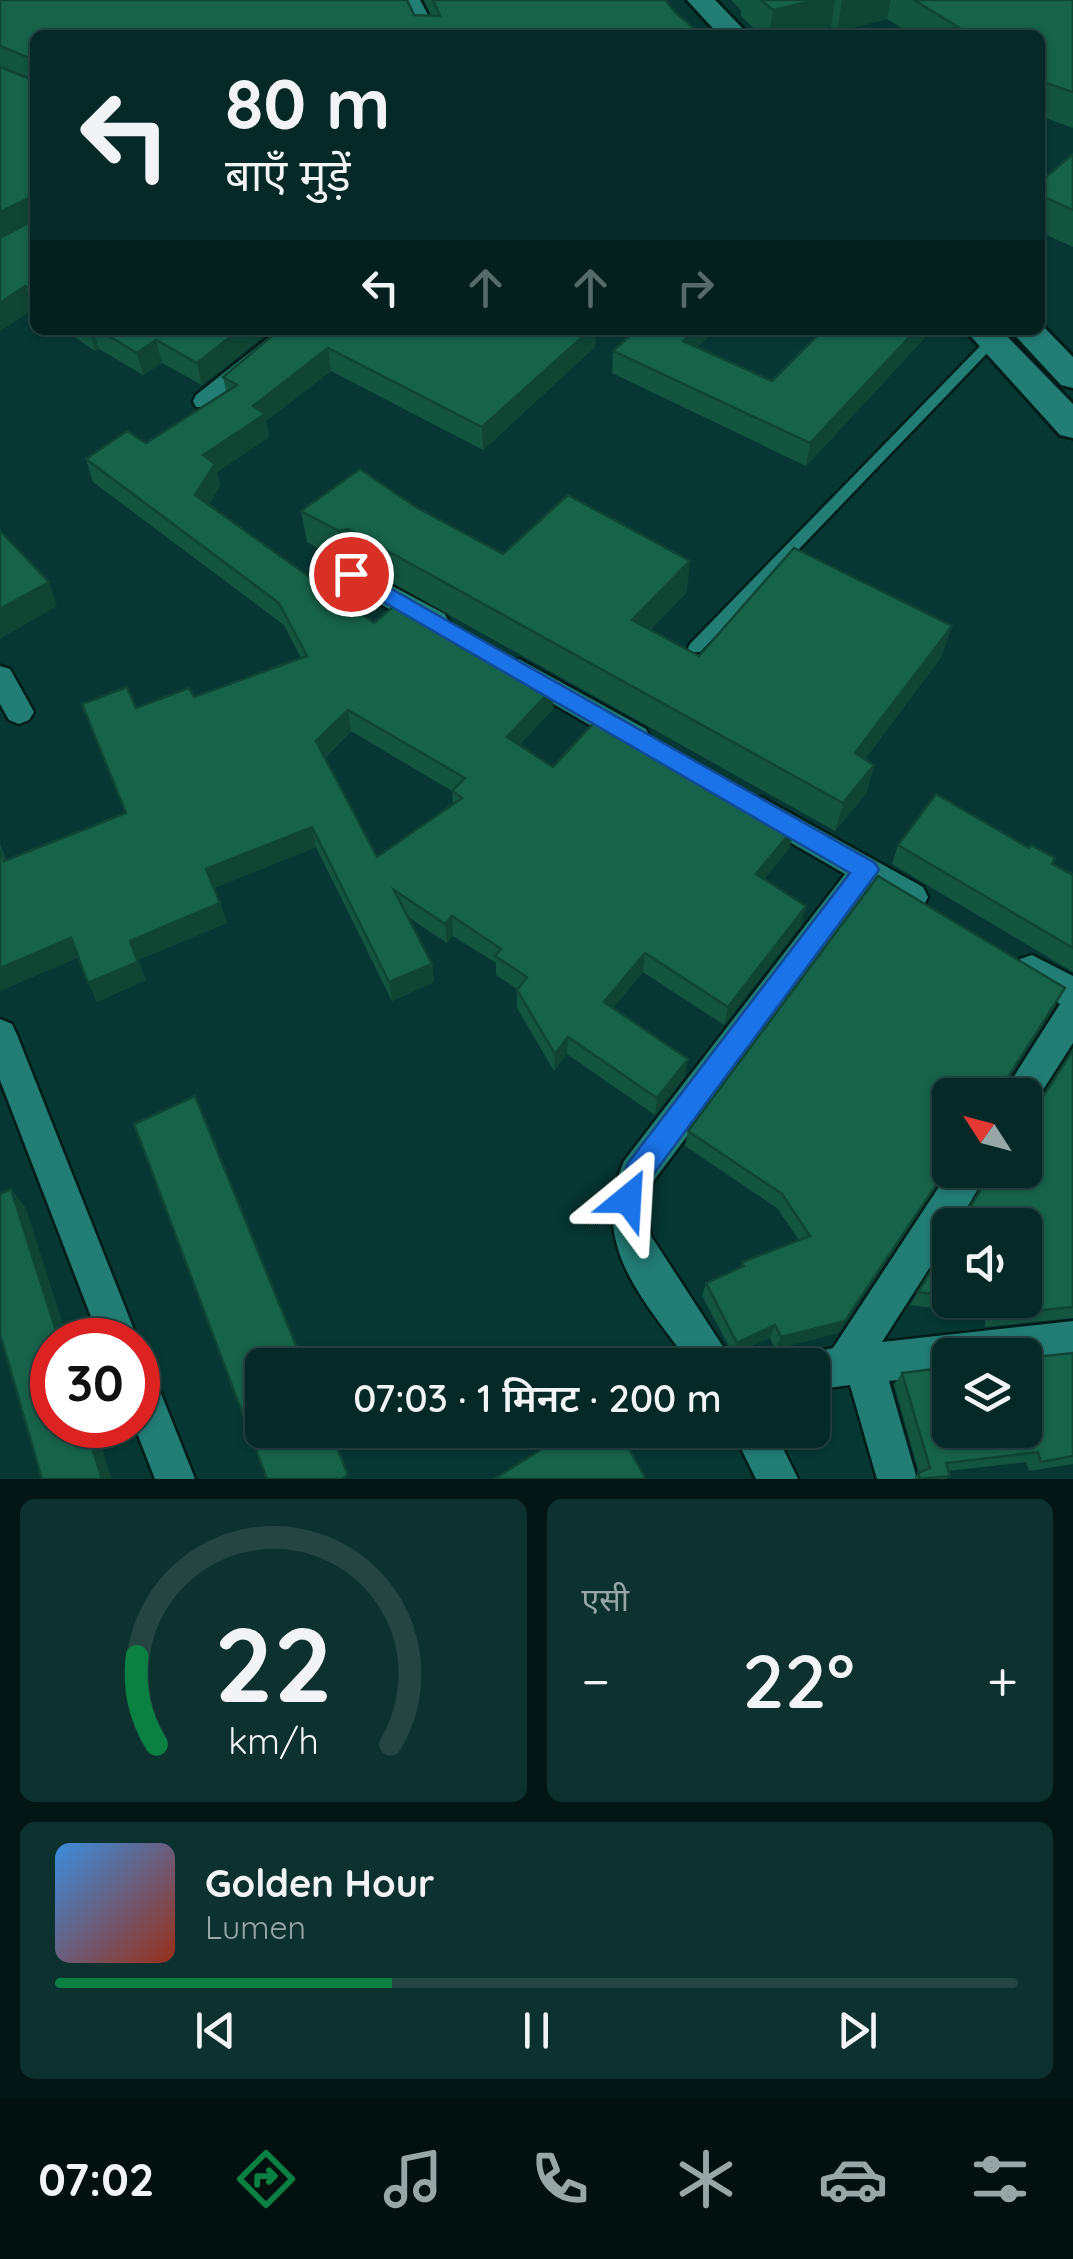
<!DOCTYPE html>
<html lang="hi">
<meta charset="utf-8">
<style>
body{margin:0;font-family:Quicksand,"Noto Sans Devanagari",sans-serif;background:#0d312e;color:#f1f3f6;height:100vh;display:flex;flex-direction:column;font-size:38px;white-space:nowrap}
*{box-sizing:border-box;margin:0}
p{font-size:32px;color:#97a6a7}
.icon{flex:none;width:55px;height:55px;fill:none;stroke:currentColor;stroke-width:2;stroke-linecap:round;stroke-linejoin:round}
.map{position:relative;height:1479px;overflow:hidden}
.sheet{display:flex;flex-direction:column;gap:20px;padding:20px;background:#021715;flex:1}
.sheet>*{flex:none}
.top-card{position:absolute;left:30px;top:30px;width:1015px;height:305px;border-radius:15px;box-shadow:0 2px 8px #0004,0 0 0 2px #254543;background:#042926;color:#f1f3f6;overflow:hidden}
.needle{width:65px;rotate:306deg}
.fabs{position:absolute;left:932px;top:1078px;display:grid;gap:20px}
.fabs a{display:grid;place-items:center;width:110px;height:110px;border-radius:15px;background:#042926;box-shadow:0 2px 8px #0004,0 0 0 2px #254543;font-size:50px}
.speed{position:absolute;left:30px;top:1318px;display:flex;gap:20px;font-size:50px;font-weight:700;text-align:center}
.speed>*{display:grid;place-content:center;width:130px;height:130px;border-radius:50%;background:#042926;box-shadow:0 2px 8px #0004,0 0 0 2px #254543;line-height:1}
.speed .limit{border:15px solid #d22;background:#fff;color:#111}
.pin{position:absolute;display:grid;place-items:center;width:85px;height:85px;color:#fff;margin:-42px;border:5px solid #fff;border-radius:50%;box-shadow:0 2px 10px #0007}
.me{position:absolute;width:110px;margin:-55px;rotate:27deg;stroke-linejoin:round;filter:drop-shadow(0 0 8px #0008)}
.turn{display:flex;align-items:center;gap:35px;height:210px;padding:0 30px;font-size:45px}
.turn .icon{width:130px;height:130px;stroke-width:2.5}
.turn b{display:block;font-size:70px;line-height:85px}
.lanes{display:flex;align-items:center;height:95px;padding:0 30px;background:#0003;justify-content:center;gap:50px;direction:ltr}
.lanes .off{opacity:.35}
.big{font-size:75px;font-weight:600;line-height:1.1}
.sheet .tile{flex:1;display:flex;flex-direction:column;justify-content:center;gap:15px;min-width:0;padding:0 35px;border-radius:15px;background:#0d312e}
.sheet .dial{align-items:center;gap:0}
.dial svg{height:260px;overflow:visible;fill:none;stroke:#254543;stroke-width:7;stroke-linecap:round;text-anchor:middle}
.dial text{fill:#f1f3f6;stroke:none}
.song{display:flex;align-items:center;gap:30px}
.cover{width:120px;height:120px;border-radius:15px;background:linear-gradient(135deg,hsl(210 70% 55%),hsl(10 70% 35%))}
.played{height:10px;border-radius:5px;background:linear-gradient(90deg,#0b8043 35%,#254543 35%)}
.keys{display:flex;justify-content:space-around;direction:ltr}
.heat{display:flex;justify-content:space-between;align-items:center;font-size:55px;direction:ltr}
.sheet .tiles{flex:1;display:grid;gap:20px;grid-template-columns:1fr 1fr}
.tile:last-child{grid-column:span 2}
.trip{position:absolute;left:245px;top:1348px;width:585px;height:100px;border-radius:15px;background:#042926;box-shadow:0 2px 8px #0004,0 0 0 2px #254543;font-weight:600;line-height:100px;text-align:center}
.dock{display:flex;height:160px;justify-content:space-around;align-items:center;background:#02100f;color:#97a6a7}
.dock .icon{width:70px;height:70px}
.dock .current{color:#0b8043}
.dock b{font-size:45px;color:#f1f3f6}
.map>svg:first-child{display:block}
</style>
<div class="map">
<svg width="1073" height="1479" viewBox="0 0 1073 1479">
<rect width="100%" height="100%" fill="#063733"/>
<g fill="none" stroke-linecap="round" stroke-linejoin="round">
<!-- service casing -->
<g stroke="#021c1a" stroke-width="5">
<polygon id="service" points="992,337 998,341 996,344 700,652 690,652 688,648 690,644 988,338"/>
</g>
<!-- minor casing -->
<g stroke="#021c1a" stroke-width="5">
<g id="minor">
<polygon points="400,0 420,0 439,35 419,35"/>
<polygon points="278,330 305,330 214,407 196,407 193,401 196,395"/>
<polygon points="351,564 445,614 449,622 445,630 435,633 425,630 341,581 337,574 341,567"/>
<polygon points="519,659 646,729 650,737 646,745 635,749 624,745 509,678 505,670 509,662"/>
<polygon points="0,666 10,669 34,712 29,720 19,724 9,720 0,704"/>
<path d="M761,797L923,887L928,897L923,907L912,911L871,890L652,1183L647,1212L651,1236L735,1365H691C644,1300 588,1245 624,1161L845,874L750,819L745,810L750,801Z"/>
<polygon points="1032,955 1073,976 1073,1043 1032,1107 1025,1110 1025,1095 1002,1095 1060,1004 1020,981 1015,970 1020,959"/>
<polygon points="0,1019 12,1024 17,1035 138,1340 138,1342 100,1340 0,1080"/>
<polygon points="950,1170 989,1170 957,1225 950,1225 950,1236 882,1342 1073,1321 1073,1359 1025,1365 1025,1355 950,1355 950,1374 889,1381 917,1479 877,1479 850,1385 812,1390 812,1365 794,1365 798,1356 833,1348"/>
<polygon points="138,1365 152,1371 195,1479 155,1479 134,1425 138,1425"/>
<polygon points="732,1430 774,1430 798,1479 756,1479"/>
</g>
</g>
<!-- secondary casing -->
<g stroke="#021c1a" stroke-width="6">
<g id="secondary">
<polygon points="687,0 715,0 749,35 719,35"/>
<polygon points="1040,323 1073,357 1073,388 1061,385 1010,330 1040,330"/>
<polygon points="965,330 1001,330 1073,404 1073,438 1060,435"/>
</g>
</g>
<!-- service -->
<use href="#service" fill="#227d75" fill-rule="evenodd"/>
<!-- minor -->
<use href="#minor" fill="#227d75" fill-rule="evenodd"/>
<!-- secondary -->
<use href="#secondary" fill="#227d75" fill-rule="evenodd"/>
</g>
<!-- wall -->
<g fill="#145540" fill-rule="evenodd">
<polygon points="0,0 431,16 424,0 665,0 677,14 35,35 35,310 33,309 0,331 27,78 29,77 1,66 0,66"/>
<polygon points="731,0 1073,0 1073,128 1040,116 1040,35 913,35 887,19 837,32 831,27 798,35 761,35 741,16 741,10"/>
<polygon points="1073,154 1073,247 1040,232 1040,182"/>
<polygon points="64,330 272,330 202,385 162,363 143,375 99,349 95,351"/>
<path d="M279,330H596L595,347L483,450L331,371L266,421L269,437L217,472L220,486L209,504L374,623L553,709L519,745L553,767L790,847L764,879L801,925L724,1025L643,972L613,1008L685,1076L655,1115L567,1054L554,1071L517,1008V989L496,975V963L453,936L447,943L408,917L432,964L434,982L392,1001L316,847L214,888L227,923L138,960L146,980L97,1002L78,957L0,991V844L6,860L126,813L136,708L194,697L301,658L284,625L93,482L86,459L146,443L226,391L223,377ZM351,731L452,791L453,805L377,857L325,758Z"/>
<polygon points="636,330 716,330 697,347 772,381 932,330 806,466 612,373 613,351"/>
<polygon points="414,506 503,554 687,592 650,630 699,656 942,656 865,759 874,765 866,794 835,831 353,561 343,562 307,542 301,511"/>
<polygon points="898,845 1052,864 1073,875 1073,972 892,864"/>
<polygon points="1073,1050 1073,1318 985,1327 985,1315 910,1305 950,1240 950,1300 1025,1300 1025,1170 950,1095 950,1166 838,1333 775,1349 770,1338 733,1354 702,1296 706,1283 740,1268 742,1262 799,1240 777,1208 685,1146 688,1131 1008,1078 1009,1082 1032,1097 1044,1095"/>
<polygon points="1005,1347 1036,1357 1073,1353 1073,1464 1029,1471 1026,1462 948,1471 950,1476 946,1479 913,1479 919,1473 894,1384 902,1373 950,1367 1025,1355 998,1355"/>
</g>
<!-- shaded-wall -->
<g fill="#104534">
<polygon points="816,0 835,0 831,27 798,35 769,35 773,10"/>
<polygon points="842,0 891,0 887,19 837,32"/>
<polygon points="29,198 35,218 0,239 0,212"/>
<polygon points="25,286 33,309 0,331 0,303"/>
<polygon points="89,330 93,330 99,349 95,351"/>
<polygon points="239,330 272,330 202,385 197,363"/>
<polygon points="590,330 596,330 595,347 483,450 482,427"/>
<polygon points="694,330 716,330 680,363 683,341"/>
<polygon points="916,330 932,330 806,466 810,443"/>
<polygon points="156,340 162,363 143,375 137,353"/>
<polygon points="328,348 331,371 266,421 269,437 217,472 220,486 201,517 195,495 203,455 253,406"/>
<polygon points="348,529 353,561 343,562 339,531"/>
<polygon points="690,561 687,592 629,651 632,620"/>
<polygon points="49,582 57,606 0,639 0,609"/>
<polygon points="952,626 942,656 847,783 855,753"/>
<polygon points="554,687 553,709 508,758 507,737"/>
<polygon points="348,710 351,731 320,762 316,741"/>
<polygon points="874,765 866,794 835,831 843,803"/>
<polygon points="312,827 316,847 212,889 206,869"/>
<polygon points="795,827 790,847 752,894 756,874"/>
<polygon points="220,903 227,923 138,960 146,980 97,1002 88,983 130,941"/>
<polygon points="806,906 801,925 724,1025 728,1007"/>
<polygon points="452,916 453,936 447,943 445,924"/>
<polygon points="71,938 80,957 0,991 0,968"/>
<polygon points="645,953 643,972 603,1020 604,1002"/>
<polygon points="432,964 434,982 392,1001 389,982"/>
<polygon points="568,1037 567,1054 554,1071 555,1054"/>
<polygon points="688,1059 685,1076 655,1115 657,1098"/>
<polygon points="950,1164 838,1333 775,1349 781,1337"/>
<polygon points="11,1189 26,1208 68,1340 59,1340"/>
<polygon points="775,1325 770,1338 733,1354 737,1343"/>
<polygon points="85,1425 95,1425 112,1479 102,1479"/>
</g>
<!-- building -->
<g fill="#17634a" stroke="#104534" stroke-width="2.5" fill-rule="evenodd">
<polygon points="0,0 407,0 414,15 440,16 433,0 665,0 677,14 702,35 35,35 35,293 25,286 0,303 0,238 30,222 29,198 0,212 0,67 27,78 33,75 32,59 0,46"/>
<polygon points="761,0 816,0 773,10"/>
<polygon points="914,0 1073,0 1073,92 1040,81 1040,35 926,35 958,27"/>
<polygon points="1073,154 1073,210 1040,195 1040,182"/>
<polygon points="99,330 239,330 197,363 156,340 137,353"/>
<path d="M279,330H590L482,427L328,348L253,406L265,414L203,455L215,464L195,495L374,623L401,600L554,687L507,737L553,767L601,715L795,827L756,874L806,906L728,1007L645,953L604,1002L688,1059L657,1098L568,1037L555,1054L517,990L527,977L495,956L501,949L452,916L445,924L394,890L432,964L389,982L312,827L206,869L220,903L130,941L138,962L88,983L71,938L0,968V850L4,861L126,813L82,704L127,687L136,708L189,688L194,697L307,656L279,603L86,459L127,431L146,443L237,385L223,377ZM348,710L465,778L452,791L462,798L377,857L316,741Z"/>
<polygon points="636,330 694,330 683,341 772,381 823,330 916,330 810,443 613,351"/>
<polygon points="360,469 414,506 503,554 568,495 690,561 632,620 699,656 794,548 952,626 855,753 874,765 843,803 348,529 339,531 301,511"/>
<polygon points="0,531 49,582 0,609"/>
<polygon points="936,794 1029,848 1031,845 1055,858 1052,864 1073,875 1073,948 898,845"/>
<polygon points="878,876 1065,988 1008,1077 1009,1082 1031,1083 1032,1097 1044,1095 1073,1050 1073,1307 995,1315 995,1302 977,1300 1025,1300 1025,1225 959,1225 993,1170 1025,1170 1025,1095 950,1095 950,1164 845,1321 781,1337 775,1325 737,1343 706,1283 744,1266 742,1262 810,1236 782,1194 688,1131"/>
<polygon points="195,1096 304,1365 262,1365 262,1430 330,1430 348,1475 341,1479 267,1479 134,1124"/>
<polygon points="11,1189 59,1340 52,1340 52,1425 85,1425 102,1479 42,1479 0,1334 0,1194"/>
<polygon points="950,1240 950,1296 918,1292"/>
<polygon points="1005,1347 1032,1347 1036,1357 1073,1353 1073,1456 1041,1462 1038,1452 946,1463 950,1476 920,1479 918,1473 930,1468 902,1373 950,1367 950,1430 1025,1430 1025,1355 1007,1355"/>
<polygon points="572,1430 618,1430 646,1479 494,1479"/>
</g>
<!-- route -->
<polygon fill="#1a73e8" stroke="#114b97" stroke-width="2.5" points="351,566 875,863 879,870 649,1180 638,1208 628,1212 618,1208 614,1199 628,1163 850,873 344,579 341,574"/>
</svg>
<div class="fabs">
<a><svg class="needle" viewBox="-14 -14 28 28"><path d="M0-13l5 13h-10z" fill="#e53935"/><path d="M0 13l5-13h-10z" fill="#97a6a7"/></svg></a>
<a><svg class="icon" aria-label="sound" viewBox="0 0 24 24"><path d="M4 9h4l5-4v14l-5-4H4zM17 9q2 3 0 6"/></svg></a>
<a><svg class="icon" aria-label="layers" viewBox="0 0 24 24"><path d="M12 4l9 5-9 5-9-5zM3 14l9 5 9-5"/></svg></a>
</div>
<div class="speed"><div class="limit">30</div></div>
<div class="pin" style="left:351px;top:574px;background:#d93025"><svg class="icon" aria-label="arrive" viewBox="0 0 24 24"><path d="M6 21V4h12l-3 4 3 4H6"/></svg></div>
<svg class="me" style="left:628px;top:1199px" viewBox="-20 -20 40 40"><path d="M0-17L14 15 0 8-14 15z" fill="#1a73e8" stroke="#fff" stroke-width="4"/></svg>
<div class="trip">07:03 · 1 मिनट · 200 m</div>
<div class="top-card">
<div class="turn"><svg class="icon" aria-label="left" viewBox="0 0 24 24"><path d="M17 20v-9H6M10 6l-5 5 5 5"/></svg><div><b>80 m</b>बाएँ मुड़ें</div></div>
<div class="lanes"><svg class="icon" aria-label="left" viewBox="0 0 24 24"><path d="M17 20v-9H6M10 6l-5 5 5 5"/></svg><svg class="icon off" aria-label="ahead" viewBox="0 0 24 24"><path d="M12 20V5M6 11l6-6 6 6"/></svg><svg class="icon off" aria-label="ahead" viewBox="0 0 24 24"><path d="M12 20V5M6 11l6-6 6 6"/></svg><svg class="icon off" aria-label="right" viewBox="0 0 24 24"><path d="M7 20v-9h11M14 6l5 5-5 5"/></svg></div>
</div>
</div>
<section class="sheet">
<div class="tiles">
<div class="tile dial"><svg viewBox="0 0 100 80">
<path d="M14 69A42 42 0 1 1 86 69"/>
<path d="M14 69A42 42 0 0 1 8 42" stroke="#0b8043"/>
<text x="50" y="56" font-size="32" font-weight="700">22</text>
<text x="50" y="72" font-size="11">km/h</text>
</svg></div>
<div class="tile"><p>एसी</p>
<div class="heat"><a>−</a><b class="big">22°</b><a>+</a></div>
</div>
<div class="tile">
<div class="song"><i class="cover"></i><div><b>Golden Hour</b><p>Lumen</p></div></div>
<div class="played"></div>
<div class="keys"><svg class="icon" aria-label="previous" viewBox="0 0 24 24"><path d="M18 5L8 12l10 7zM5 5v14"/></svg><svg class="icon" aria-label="pause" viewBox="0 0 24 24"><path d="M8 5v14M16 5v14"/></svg><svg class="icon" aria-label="next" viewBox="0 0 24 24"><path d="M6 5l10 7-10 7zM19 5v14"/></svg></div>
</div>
</div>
</section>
<nav class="dock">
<b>07:02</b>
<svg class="icon current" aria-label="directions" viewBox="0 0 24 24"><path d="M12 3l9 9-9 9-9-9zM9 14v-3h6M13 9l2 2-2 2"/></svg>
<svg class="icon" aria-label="music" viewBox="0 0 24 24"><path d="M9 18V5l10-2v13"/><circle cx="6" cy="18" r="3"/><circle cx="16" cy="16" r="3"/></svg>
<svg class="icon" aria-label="phone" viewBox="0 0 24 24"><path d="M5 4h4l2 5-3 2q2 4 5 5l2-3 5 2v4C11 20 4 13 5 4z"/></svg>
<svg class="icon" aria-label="climate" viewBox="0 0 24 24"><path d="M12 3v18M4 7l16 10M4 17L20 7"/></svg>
<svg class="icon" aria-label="car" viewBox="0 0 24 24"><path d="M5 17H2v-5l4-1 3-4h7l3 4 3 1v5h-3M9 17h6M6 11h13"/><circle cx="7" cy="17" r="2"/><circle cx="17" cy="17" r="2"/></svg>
<svg class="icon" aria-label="filters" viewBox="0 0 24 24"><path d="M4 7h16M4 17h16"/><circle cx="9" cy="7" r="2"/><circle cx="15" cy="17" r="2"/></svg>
</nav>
